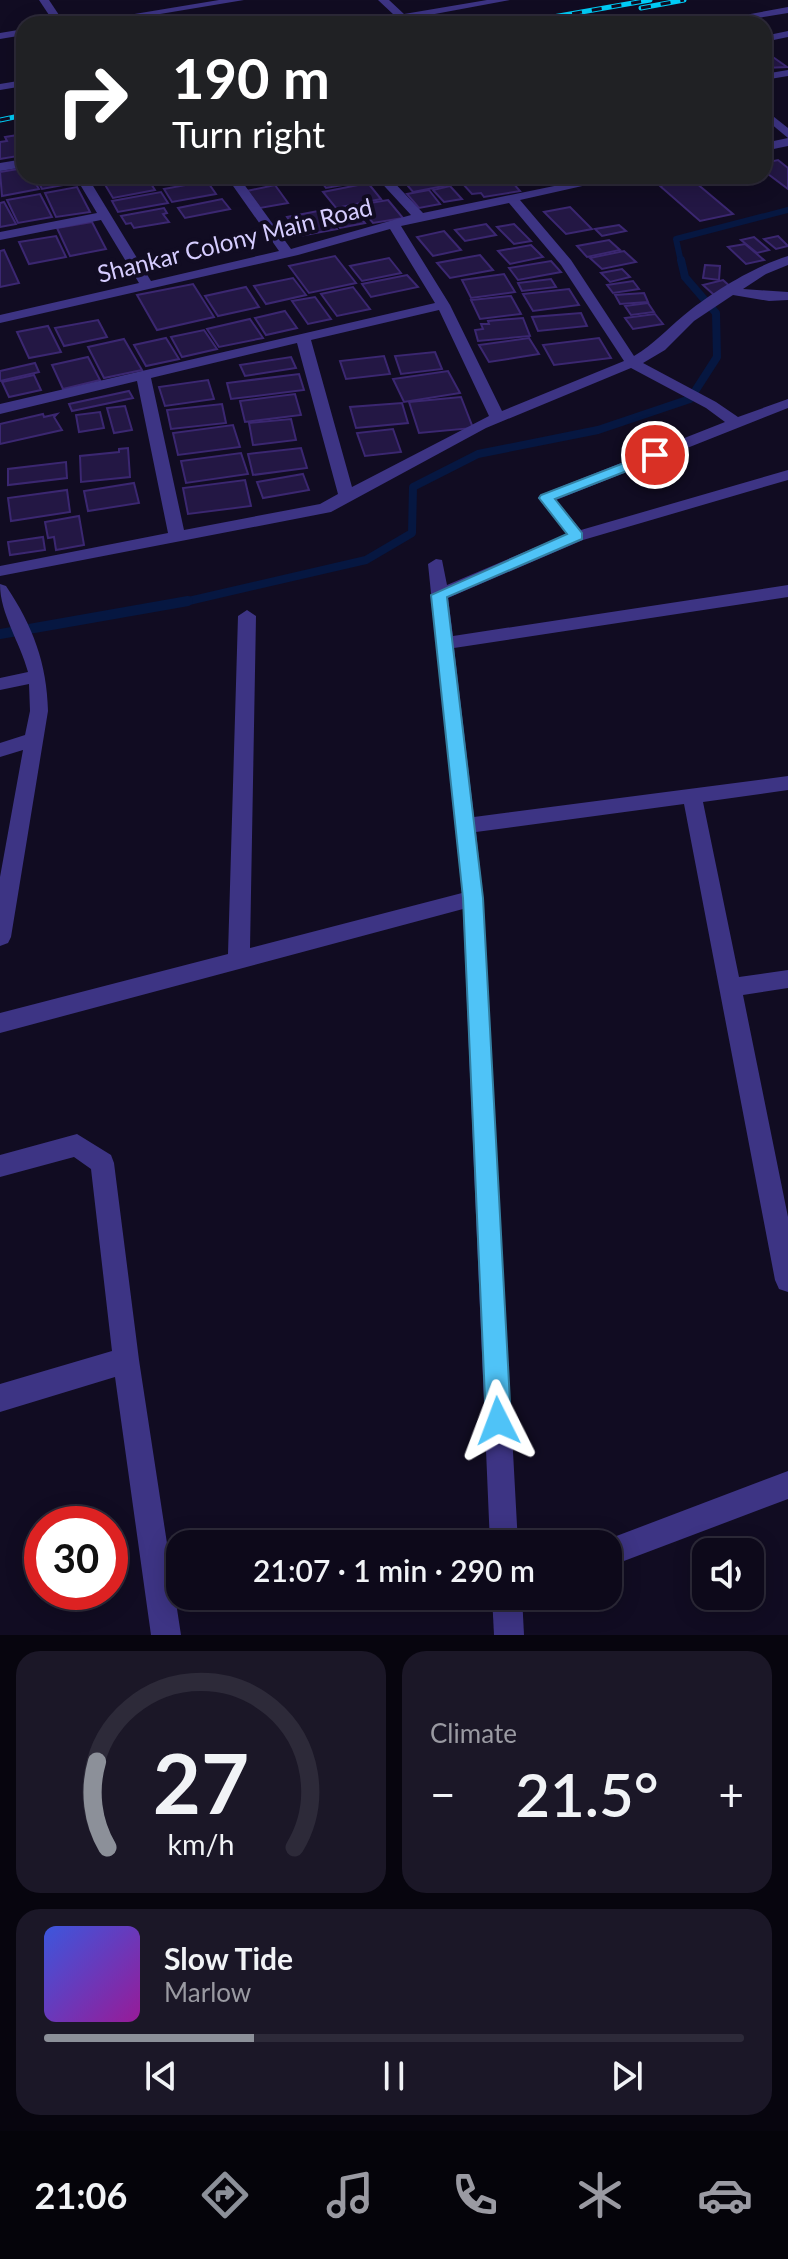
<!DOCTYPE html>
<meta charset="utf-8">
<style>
body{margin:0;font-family:Lato,sans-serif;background:#1b1727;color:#f1f3f6;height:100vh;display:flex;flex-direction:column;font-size:30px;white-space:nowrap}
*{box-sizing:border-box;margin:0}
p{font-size:26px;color:#9a9aa2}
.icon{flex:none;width:44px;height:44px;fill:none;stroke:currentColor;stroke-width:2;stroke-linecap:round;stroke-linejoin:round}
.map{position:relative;height:1635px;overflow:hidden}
.drawer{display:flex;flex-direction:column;gap:16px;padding:16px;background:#07050e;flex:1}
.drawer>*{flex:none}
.top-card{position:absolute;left:16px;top:16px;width:756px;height:168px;border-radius:24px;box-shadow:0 4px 20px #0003,0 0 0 2px #2d2a39;background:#202124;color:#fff;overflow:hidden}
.buttons{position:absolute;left:692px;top:1538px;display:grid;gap:16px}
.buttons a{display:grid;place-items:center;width:72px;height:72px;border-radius:16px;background:#0d091a;box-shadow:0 4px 20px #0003,0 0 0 2px #2d2a39;font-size:40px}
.speed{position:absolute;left:24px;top:1506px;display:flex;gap:16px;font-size:40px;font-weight:700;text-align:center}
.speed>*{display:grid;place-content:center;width:104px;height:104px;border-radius:50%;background:#0d091a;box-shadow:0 4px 20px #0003,0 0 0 2px #2d2a39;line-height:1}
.speed .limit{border:12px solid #d22;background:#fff;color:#111}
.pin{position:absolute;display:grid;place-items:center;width:68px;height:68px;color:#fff;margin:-34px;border:4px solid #fff;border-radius:50%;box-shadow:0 2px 8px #0007}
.me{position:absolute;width:88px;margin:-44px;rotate:357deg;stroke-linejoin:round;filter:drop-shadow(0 0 6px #0008)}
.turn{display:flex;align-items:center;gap:28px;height:168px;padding:0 24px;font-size:36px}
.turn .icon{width:104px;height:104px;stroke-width:2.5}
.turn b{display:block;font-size:56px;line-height:68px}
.big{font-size:60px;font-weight:600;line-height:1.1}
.drawer .card{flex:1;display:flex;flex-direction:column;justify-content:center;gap:12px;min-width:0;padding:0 28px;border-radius:24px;background:#1b1727}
.drawer .dial{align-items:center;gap:0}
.dial svg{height:208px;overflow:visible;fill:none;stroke:#2d2a39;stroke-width:7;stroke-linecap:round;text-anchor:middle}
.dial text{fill:#f1f3f6;stroke:none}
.song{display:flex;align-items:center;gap:24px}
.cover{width:96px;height:96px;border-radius:12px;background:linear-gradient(135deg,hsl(230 70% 55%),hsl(300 70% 35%))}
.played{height:8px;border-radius:4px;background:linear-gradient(90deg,#8c9099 30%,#2d2a39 30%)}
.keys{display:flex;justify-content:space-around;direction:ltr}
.heat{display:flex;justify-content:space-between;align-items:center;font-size:44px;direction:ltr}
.drawer .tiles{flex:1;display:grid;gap:16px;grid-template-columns:1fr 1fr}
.card:last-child{grid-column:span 2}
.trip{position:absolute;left:166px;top:1530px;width:456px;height:80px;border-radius:24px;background:#0d091a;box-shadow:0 4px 20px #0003,0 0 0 2px #2d2a39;font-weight:600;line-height:80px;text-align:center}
.tabs{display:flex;height:128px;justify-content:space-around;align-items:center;background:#05040a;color:#9a9aa2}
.tabs .icon{width:56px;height:56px}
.tabs .active{color:#8c9099}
.tabs b{font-size:36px;color:#f1f3f6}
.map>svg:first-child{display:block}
</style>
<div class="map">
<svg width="788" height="1635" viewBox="0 0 788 1635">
<rect width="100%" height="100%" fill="#110c22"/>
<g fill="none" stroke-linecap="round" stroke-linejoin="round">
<!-- stream-far2 -->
<polyline stroke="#061741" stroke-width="6" points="681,262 676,239 788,210"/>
<!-- stream-far1 -->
<polyline stroke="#061741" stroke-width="8" points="180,603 366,560 412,533 413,487 478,454 598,430 690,399 717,357 716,313 685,277 681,260"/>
<!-- stream -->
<polyline stroke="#061741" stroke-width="10" points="0,634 188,601"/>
</g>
<!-- building -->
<g fill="#231744" stroke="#3b2771" stroke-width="2">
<polygon points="770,55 787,67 765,68 764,57"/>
<polygon points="24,134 24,155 0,159 0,142 7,141 5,137"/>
<polygon points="778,160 788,168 788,189 764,171 764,163"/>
<polygon points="24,168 24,176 31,176 39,189 2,196 0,172"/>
<polygon points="35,176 70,176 74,183 42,189"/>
<polygon points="146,176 155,190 113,198 104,183"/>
<polygon points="317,176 356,176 360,182 326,188"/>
<polygon points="419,176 447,176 454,184 413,192 402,179"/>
<polygon points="507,176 520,191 484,197 481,193 472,194 462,183"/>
<polygon points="726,176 760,176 762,178 734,183"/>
<polygon points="689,177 733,214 700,221 660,186"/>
<polygon points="207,181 216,194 172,202 164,189"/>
<polygon points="368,183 381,199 336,208 323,192"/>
<polygon points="275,185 288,203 260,208 247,191"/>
<polygon points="450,186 462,199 444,202 433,190"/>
<polygon points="77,187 90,212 56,217 45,193"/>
<polygon points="429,190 440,204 419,208 407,194"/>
<polygon points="161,192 168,203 118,212 112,201"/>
<polygon points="40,194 52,217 18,223 7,200"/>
<polygon points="222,199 230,209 185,218 178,208"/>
<polygon points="388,200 403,218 373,223 358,205"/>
<polygon points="4,202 16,224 0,227 0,203"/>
<polygon points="351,206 365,223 340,228 330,216 335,215 332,210"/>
<polygon points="570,207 592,229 566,234 544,212"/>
<polygon points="164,208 167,213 163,214 169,222 134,228 131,223 126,224 121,216"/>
<polygon points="323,210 337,229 300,236 287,217"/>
<polygon points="92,222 106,249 70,256 57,228"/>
<polygon points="486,224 496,235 465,241 455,230"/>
<polygon points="514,224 531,241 514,244 497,227"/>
<polygon points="619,225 626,231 602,236 595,229"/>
<polygon points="444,231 461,250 433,256 417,237"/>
<polygon points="56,236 66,257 29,264 19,242"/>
<polygon points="778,236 788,246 776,249 764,239"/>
<polygon points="754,237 769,250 757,253 741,240"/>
<polygon points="609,240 620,250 587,257 577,246"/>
<polygon points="745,244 764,260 746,264 728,247"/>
<polygon points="531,245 543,257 510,264 498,251"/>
<polygon points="4,250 19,283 0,287 0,251"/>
<polygon points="624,251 636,262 602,269 590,258"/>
<polygon points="480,255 493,270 450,278 437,263"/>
<polygon points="335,256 356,283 309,293 289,266"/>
<polygon points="389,258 401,273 362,281 350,266"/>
<polygon points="551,261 561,272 518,280 509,268"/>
<polygon points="705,265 720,266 719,280 703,278"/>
<polygon points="622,269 630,277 610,282 601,273"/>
<polygon points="504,274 515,292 471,298 462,280"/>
<polygon points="407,275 418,287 371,297 362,284"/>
<polygon points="293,278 306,295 266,304 254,286"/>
<polygon points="551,279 556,287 522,291 518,283"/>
<polygon points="723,280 734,290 714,295 703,285"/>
<polygon points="633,281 639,289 613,293 607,285"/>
<polygon points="193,284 214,317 157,330 137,295"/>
<polygon points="246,287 259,307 218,316 205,296"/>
<polygon points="353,287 370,309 337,316 321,294"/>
<polygon points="569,289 579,305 533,311 523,294"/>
<polygon points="644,293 648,302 620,304 615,295"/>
<polygon points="511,296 521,314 480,319 471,300"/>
<polygon points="315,297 331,319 308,324 292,301"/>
<polygon points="648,303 654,312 631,315 625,306"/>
<polygon points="285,311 297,328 266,335 255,318"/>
<polygon points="581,313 587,326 538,331 532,317"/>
<polygon points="655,314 663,324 633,329 625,318"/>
<polygon points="523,318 530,336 478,341 475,330 483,329 481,324 489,324 488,321"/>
<polygon points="250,319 263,338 219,347 207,329"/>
<polygon points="98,320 107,337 64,346 55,328"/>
<polygon points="48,326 61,352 29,358 17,332"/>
<polygon points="204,330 217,349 182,357 171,337"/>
<polygon points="166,338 179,359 146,366 134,345"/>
<polygon points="529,338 539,354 489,362 479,345"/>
<polygon points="599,338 611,358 554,365 543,345"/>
<polygon points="124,339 142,370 104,378 88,347"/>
<polygon points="435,352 442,369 401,374 395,356"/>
<polygon points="384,356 390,374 346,379 340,361"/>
<polygon points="88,357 100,380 63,389 52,365"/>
<polygon points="291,357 296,368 245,376 240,365"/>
<polygon points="35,363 39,372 0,381 0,371"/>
<polygon points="448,371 460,393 404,402 393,379"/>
<polygon points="299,374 304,390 231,399 227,383"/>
<polygon points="34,375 41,390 9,397 2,382"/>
<polygon points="208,380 214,399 165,406 159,387"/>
<polygon points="129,391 133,398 72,411 69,404"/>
<polygon points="295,394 301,415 245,422 240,401"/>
<polygon points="461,397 473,428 419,433 409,402"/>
<polygon points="402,403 408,423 356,428 350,407"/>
<polygon points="222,404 226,423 171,429 167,410"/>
<polygon points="125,406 132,430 114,433 107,408"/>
<polygon points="100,412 104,428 79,432 76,415"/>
<polygon points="43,414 44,417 57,414 54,417 62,430 0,444 0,424"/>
<polygon points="291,419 296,440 253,445 249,423"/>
<polygon points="233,425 240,447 178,455 173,433"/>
<polygon points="393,429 401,452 365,456 357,433"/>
<polygon points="128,448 130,477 81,482 80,456 119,452 119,449"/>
<polygon points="301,448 307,468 253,475 248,454"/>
<polygon points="241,453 248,474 186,483 181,461"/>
<polygon points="66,462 67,478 8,485 8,469"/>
<polygon points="303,474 309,490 263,498 257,482"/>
<polygon points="245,480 251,506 188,514 183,488"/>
<polygon points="134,483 139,503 88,511 84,491"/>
<polygon points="67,490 70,512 11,521 8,498"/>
<polygon points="79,516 84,545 56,550 54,537 48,538 45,522"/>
<polygon points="43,537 45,550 10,555 8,542"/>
</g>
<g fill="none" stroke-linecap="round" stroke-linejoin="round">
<!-- minor -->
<g fill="#3d3484" fill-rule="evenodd">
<polygon points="39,0 49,0 65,24 55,24"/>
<polygon points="219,0 244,0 100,24 74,24"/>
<polygon points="378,0 389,0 404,14 487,0 510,0 381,24 357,24 394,15"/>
<polygon points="788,7 788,13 721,24 697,24"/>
<polygon points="24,29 24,35 0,39 0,33"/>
<polygon points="788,31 788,37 764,42 764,36"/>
<polygon points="788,70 788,76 764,80 764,74"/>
<polygon points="24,80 24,86 0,90 0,84"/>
<polygon points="764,109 788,128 788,138 764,118"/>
<polygon points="788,138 788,146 764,151 764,143"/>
<polygon points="24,159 24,167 0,171 0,163"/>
<path d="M75,176H87L151,281L279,251L226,176H238L291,249L411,215L375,176H388L423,213L603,176H627L520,200L571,260L634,356C654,344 666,330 683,316C710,293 755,266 788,256V265L766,274L743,289L788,292V300L769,301L733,295L694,321L665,350L643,363L716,402L738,417L788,399V408L556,500L581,530L788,470V480L583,540L448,598L453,636L788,585V597L454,648L474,817L788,776V790L703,802L739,977L788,970V988L743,995L788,1217V1292L779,1289L775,1280L684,804L476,832L483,898L518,1544H490L463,909L0,1033V1013L228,954L238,616L247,610L256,616L250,948L462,893L428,564L436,559L442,560L447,585L567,534L538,498L540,495L725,422L706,408L631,368L486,428L331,512L0,576V566L168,533L137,381L0,414V404L435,303L390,229L298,255L0,323V315L139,283L101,220L0,240V232L97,213ZM509,203L561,265L624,361L502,411L450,305L401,226ZM439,310L489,416L352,487L311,340ZM297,343L338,494L320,504L184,530L151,378Z"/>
<path d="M0,584L6,586C33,626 47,664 48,711L11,937L8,943L0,946V877L23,750L0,757V743L25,735L30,711L29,684L0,690V678L28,672C20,642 0,614 0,584Z"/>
<polygon points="77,1134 111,1155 114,1163 139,1360 181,1635 151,1635 115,1377 0,1412 0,1384 112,1351 91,1169 74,1157 0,1177 0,1155"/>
<polygon points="788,1471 788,1499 608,1567 608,1544 598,1543"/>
<polygon points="492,1596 522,1596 524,1635 494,1635"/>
</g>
<!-- rail casing -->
<g stroke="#00cdf8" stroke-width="5">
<g id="rail">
<polyline points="641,8 684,0"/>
<polyline points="513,24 650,0"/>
<polyline points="0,120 24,115"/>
</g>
</g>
<!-- rail -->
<use href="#rail" stroke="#110c22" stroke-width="3" stroke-dasharray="10" stroke-linecap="butt"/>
</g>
<!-- route -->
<polygon fill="#4fc3f7" stroke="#337fa1" stroke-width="2" points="655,451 660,452 660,458 555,499 582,533 582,539 447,597 483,898 511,1421 507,1430 498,1433 489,1430 486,1421 463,898 431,595 567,534 539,498 541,495"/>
<g text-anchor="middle" stroke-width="8" stroke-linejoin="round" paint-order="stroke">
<!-- far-street labels -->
<g font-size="24" fill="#d6cdff" stroke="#110c22">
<text transform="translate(235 241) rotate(-14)" y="8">Shankar Colony Main Road</text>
</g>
</g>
</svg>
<div class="buttons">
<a><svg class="icon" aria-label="sound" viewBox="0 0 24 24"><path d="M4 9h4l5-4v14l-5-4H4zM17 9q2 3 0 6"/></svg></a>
</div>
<div class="speed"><div class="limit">30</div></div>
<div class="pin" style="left:655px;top:455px;background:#d93025"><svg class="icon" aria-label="arrive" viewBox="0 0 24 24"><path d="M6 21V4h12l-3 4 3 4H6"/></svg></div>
<svg class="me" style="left:498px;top:1421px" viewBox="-20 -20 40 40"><path d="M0-17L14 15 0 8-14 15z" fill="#4fc3f7" stroke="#fff" stroke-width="4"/></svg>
<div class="trip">21:07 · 1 min · 290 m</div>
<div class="top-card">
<div class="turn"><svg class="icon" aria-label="right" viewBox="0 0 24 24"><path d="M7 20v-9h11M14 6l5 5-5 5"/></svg><div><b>190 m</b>Turn right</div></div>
</div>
</div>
<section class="drawer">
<div class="tiles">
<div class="card dial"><svg viewBox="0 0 100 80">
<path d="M14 69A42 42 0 1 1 86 69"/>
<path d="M14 69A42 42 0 0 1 10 36" stroke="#8c9099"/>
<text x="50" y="56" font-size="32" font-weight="700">27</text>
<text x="50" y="72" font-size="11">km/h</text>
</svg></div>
<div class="card"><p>Climate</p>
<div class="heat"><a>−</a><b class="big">21.5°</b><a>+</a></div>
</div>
<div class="card">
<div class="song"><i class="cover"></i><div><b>Slow Tide</b><p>Marlow</p></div></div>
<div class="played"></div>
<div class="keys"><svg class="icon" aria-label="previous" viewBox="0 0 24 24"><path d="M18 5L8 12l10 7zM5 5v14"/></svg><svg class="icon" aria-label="pause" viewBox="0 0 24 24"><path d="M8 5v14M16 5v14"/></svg><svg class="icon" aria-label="next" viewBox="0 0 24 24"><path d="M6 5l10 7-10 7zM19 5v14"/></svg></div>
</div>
</div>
</section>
<nav class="tabs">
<b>21:06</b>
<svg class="icon active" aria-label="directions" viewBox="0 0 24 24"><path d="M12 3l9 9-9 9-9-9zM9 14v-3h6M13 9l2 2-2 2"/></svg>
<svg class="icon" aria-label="music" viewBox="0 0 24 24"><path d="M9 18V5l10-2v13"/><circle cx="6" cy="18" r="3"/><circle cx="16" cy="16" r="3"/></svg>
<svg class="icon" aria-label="phone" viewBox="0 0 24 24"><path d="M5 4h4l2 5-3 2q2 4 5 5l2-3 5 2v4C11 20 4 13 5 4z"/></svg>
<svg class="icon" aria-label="climate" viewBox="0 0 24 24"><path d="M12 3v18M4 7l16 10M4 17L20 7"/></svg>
<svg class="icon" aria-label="car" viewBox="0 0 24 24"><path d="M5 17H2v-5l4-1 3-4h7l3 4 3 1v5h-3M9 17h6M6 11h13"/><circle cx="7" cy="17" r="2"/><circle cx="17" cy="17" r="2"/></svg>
</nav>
